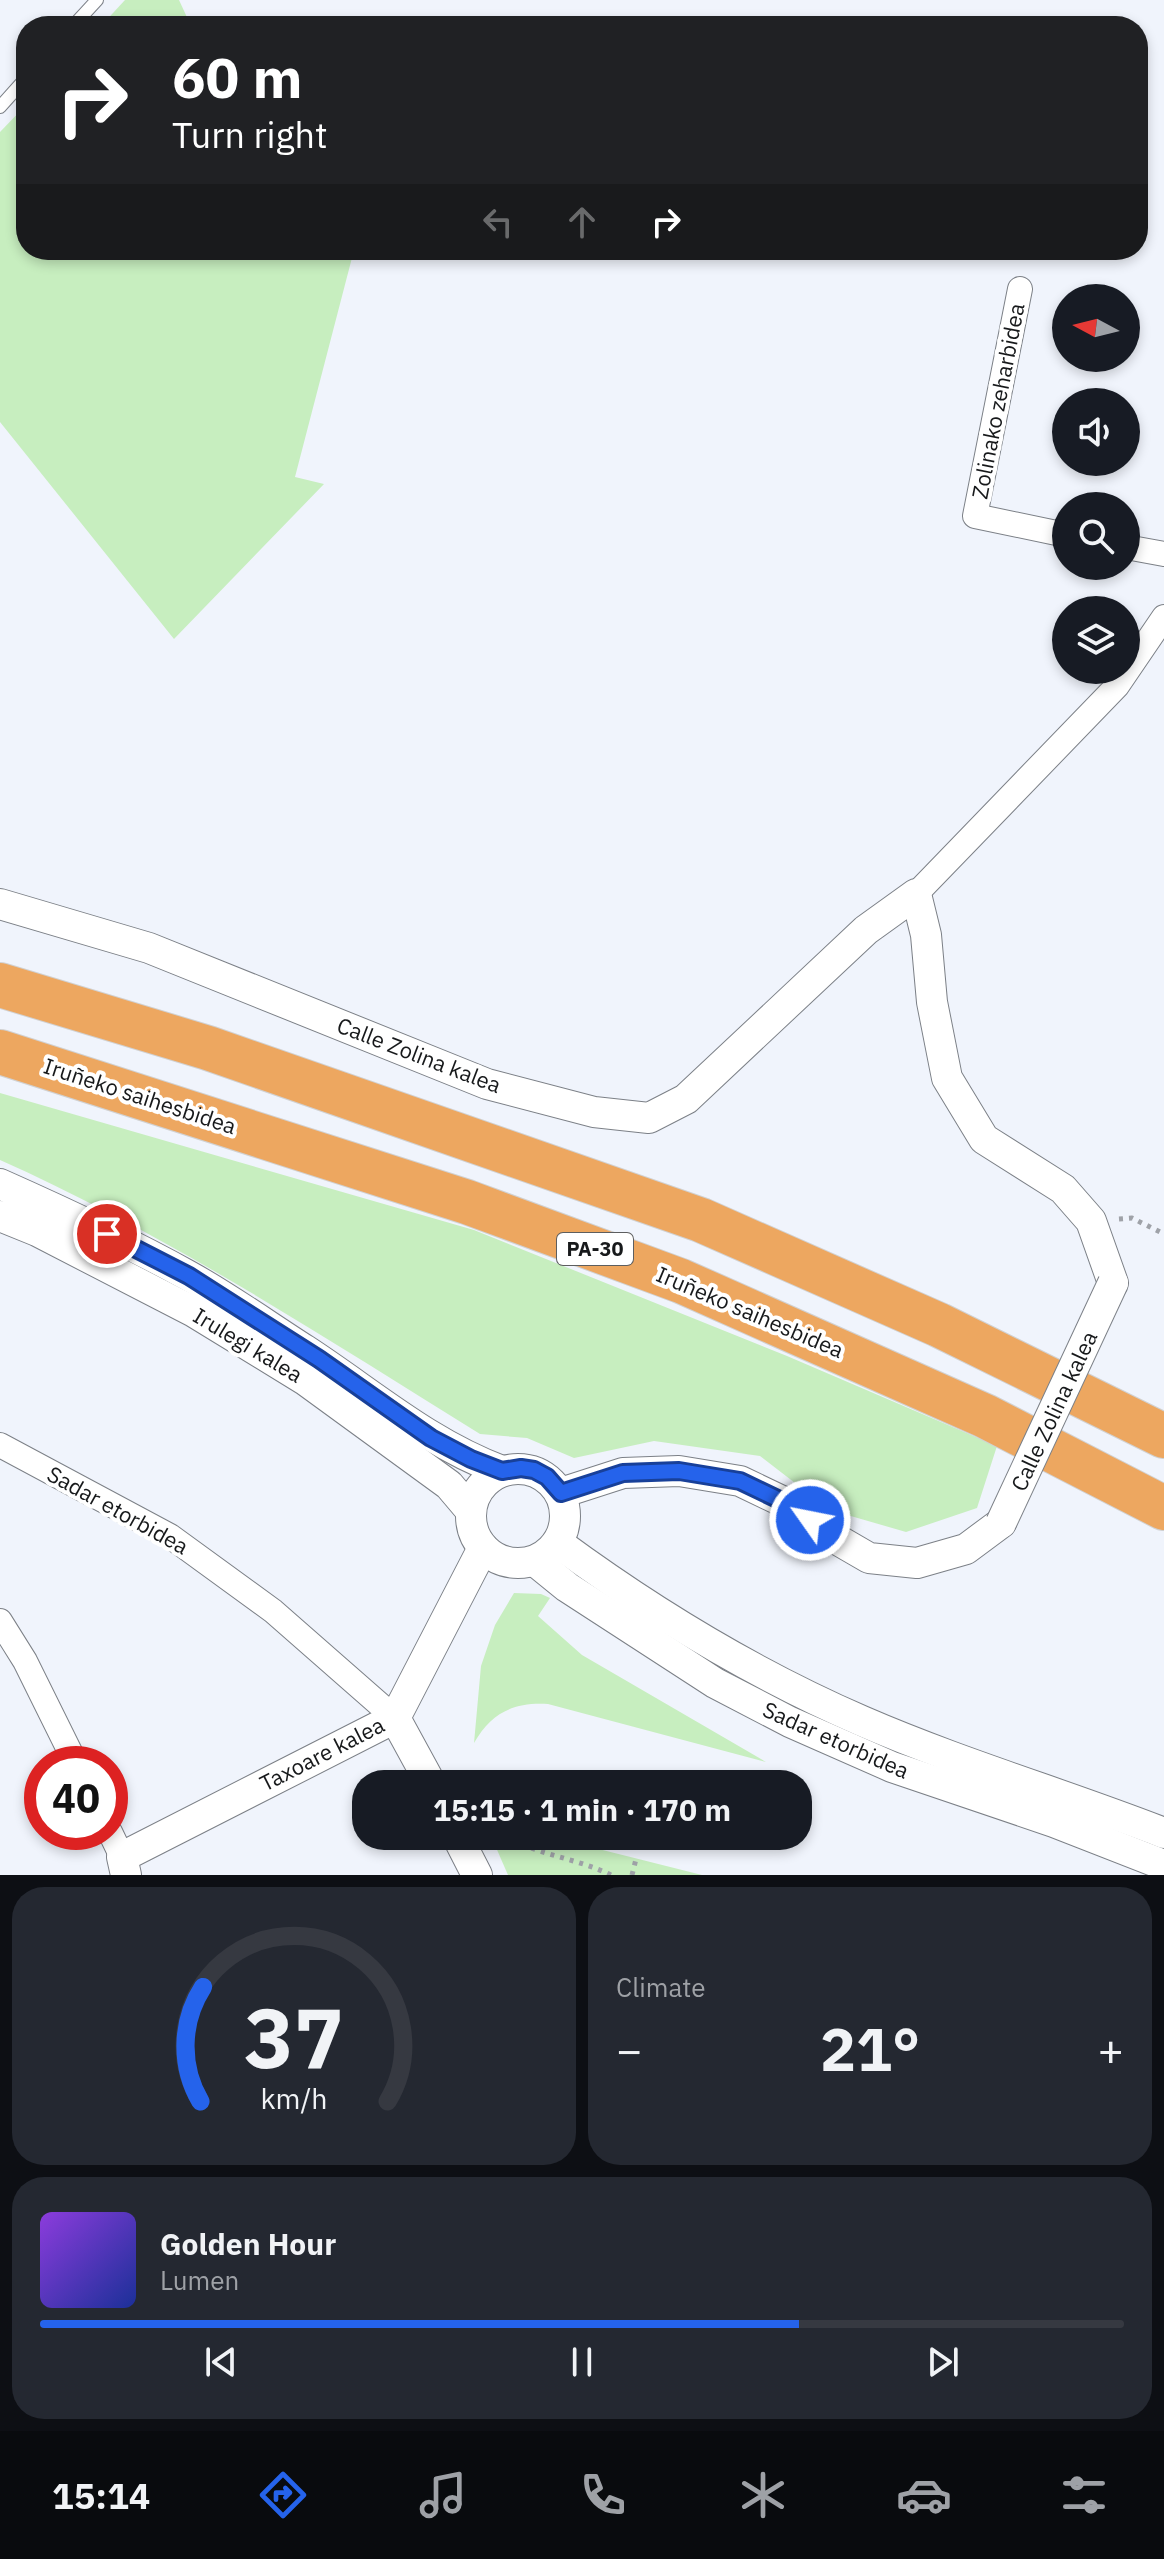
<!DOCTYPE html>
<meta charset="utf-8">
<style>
body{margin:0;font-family:"IBM Plex Sans",sans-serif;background:#242831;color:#f1f3f6;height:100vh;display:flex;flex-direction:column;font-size:30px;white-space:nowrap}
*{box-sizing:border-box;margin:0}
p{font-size:26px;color:#9ea1a6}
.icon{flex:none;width:44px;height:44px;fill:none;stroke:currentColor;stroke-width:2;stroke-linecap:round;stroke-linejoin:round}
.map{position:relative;height:1875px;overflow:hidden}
.panel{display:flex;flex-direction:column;gap:12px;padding:12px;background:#0d0f14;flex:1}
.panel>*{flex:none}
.top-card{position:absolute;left:16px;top:16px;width:1132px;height:244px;border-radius:32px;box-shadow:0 4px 12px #0003;background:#202124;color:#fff;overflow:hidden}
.needle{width:52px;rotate:277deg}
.tools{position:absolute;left:1052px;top:284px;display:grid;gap:16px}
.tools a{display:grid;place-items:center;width:88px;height:88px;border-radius:50%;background:#171b24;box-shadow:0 4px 12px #0003;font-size:40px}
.speed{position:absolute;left:24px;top:1746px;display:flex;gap:16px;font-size:40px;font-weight:700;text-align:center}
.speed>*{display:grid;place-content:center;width:104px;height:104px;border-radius:50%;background:#171b24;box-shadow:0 4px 12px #0003;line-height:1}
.speed .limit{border:12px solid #d22;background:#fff;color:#111}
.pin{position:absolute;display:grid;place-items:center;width:68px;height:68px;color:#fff;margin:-34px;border:4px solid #fff;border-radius:50%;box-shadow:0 2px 8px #0007}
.me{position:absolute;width:88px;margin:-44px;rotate:303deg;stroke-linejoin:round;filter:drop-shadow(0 0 6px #0008)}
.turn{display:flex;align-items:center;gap:28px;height:168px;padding:0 24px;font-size:36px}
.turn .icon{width:104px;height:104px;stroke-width:2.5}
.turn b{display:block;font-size:56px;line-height:68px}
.lanes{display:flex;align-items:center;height:76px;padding:0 24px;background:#0003;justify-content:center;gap:40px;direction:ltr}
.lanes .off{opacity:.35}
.big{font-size:60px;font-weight:700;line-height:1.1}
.panel .card{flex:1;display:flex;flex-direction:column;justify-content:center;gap:12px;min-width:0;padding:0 28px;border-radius:32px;background:#242831}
.panel .dial{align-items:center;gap:0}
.dial svg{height:208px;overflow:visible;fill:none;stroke:#363941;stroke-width:7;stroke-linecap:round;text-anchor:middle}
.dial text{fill:#f1f3f6;stroke:none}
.song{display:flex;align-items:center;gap:24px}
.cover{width:96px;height:96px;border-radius:12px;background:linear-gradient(135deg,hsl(270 70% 55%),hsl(230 70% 35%))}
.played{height:8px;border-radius:4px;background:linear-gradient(90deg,#2563eb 70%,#363941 70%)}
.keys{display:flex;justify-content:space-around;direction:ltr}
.heat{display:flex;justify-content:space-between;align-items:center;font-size:44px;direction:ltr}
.panel .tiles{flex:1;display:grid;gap:12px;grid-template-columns:1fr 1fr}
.card:last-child{grid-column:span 2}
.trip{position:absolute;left:352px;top:1770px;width:460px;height:80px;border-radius:32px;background:#171b24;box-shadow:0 4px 12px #0003;font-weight:700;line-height:80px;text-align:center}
.tab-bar{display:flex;height:128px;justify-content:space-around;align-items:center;background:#090b0e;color:#9ea1a6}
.tab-bar .icon{width:56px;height:56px}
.tab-bar .on{color:#2563eb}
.tab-bar b{font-size:36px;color:#f1f3f6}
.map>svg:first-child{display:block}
</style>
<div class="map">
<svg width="1164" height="1875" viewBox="0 0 1164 1875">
<rect width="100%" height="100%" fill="#f0f4fc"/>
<!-- green -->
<g fill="#c7eebf">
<polygon points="125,0 179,0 191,26 101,26"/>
<polygon points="26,105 26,250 354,250 295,477 324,484 174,639 0,422 0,132"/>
<path d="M0,1093L474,1230L787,1356L997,1446L977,1508L906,1532L830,1510L760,1456L654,1441L574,1458L527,1438L480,1434C324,1337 168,1235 0,1160Z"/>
<path d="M514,1593L541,1594L550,1598L538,1616L582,1655L766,1762L548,1704C513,1702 491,1713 474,1743L481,1666L495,1625Z"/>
<polygon points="491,1836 547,1836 702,1875 508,1875"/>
</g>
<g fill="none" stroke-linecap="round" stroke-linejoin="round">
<!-- service casing -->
<g stroke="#7c8087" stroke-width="14">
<g id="service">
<polyline points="73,26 97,0"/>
<polyline points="0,107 26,78"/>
</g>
</g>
<!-- minor casing -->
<g stroke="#7c8087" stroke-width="26">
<g id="minor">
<polyline points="1020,289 975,516 1066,535"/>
<polyline points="1126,547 1164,554"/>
<polyline points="916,894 1117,686 1164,617"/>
<polyline points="0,1445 170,1536 273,1611 395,1718"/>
<polyline points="0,1621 25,1661 76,1764"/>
<polyline points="110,1832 122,1857"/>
</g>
</g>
<!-- tertiary casing -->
<g stroke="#7c8087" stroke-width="32">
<g id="tertiary">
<polyline points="0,904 149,948 487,1084 594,1112 649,1118 686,1099 866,930 916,894 926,935 932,1002 947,1078 984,1139 1063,1189 1091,1221 1113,1283"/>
<path d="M0,1184C63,1212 126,1241 187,1275C227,1297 266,1325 305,1350C371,1393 427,1443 502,1471"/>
<polyline points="0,1216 37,1231 194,1312 305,1380 449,1485 471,1511"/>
<circle cx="518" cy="1516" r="47"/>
<polyline points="561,1493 623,1473 679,1471 740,1481 788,1504 831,1536 869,1558 917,1563 966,1549 1001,1523"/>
<path d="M558,1543C653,1613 754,1674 862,1721C961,1764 1064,1794 1164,1833"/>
<polyline points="535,1561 567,1587 715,1683 790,1722 892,1767 1054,1822 1164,1865"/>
<polyline points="395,1718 431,1784"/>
<polyline points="457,1836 477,1875"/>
<polyline points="126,1875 122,1857 395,1718 483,1548"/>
</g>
</g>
<!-- motorway casing -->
<g stroke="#d1d1d1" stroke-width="46">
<g id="motorway">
<polyline points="0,985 208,1048 701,1220 939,1325 1164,1436"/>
<polyline points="0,1052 467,1202 681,1281 985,1416 1164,1508"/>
</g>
</g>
<!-- path -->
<g stroke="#9fa2a8" stroke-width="5" stroke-dasharray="4 6" stroke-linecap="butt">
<polyline points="1119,1219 1132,1218 1164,1234"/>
<path d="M504,1836C538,1855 576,1858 611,1875"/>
<polyline points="632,1875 636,1859"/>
</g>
<!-- service -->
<use href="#service" stroke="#fff" stroke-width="12"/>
<!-- minor -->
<use href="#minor" stroke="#fff" stroke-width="24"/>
<!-- tertiary -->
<use href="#tertiary" stroke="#fff" stroke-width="30"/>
<!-- motorway -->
<use href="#motorway" stroke="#eda760" stroke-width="44"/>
<!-- tertiary-bridge casing -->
<g stroke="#7c8087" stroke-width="32" stroke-linecap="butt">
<polyline id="tertiary-bridge" points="1001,1523 1113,1283"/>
</g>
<!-- tertiary-bridge -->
<use href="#tertiary-bridge" stroke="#fff" stroke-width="30"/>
</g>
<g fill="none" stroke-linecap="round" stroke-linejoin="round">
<!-- route casing -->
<g stroke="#184099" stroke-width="20">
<polyline id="route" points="107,1234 189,1276 319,1359 431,1438 471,1459 502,1471 521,1468 534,1470 547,1477 561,1493 623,1473 679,1471 740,1481 788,1504 810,1520"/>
</g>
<!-- route -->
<use href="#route" stroke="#2563eb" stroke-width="14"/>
</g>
<g text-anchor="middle" stroke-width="8" stroke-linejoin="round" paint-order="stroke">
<!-- shield labels -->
<rect fill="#fff" stroke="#5d5e5f" stroke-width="2" x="557" y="1233" width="76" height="32" rx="6"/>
<g font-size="20" font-weight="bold" fill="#17191b">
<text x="595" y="1256">PA-30</text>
</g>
<!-- street labels -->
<g font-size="22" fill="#17191b" stroke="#fff">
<text transform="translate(998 401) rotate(-79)" y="8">Zolinako zeharbidea</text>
<text transform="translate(419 1055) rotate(21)" y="8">Calle Zolina kalea</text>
<text transform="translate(140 1096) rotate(18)" y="8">Iruñeko saihesbidea</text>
<text transform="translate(750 1312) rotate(23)" y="8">Iruñeko saihesbidea</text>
<text transform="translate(248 1345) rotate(31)" y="8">Irulegi kalea</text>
<text transform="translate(1054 1411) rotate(-65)" y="8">Calle Zolina kalea</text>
<text transform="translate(118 1510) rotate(29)" y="8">Sadar etorbidea</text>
<text transform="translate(836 1740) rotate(24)" y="8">Sadar etorbidea</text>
<text transform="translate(322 1754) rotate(-27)" y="8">Taxoare kalea</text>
</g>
</g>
</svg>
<div class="tools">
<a><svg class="needle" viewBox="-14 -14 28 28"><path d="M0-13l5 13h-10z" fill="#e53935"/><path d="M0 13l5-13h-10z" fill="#9ea1a6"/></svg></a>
<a><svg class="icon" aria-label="sound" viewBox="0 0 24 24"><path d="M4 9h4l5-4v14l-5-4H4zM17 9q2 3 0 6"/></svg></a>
<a><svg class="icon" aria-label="search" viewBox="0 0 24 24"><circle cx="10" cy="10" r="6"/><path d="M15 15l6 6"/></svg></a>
<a><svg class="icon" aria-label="layers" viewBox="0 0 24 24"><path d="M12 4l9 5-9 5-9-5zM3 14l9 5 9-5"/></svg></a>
</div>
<div class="speed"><div class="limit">40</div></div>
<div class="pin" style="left:107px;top:1234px;background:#d93025"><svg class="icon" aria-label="arrive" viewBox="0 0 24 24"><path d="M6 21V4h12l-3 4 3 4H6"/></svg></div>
<svg class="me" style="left:810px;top:1520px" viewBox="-20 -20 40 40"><circle r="17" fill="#2563eb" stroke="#fff" stroke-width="3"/><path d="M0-11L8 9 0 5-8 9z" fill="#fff"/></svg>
<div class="trip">15:15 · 1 min · 170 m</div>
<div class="top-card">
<div class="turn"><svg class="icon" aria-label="right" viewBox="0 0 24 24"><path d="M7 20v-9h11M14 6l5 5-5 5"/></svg><div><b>60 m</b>Turn right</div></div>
<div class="lanes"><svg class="icon off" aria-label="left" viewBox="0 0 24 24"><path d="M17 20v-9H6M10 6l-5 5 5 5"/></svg><svg class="icon off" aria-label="ahead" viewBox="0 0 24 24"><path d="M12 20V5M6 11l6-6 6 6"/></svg><svg class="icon" aria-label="right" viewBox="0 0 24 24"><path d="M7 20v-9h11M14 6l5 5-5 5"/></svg></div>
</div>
</div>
<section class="panel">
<div class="tiles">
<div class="card dial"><svg viewBox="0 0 100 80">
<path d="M14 69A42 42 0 1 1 86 69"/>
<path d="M14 69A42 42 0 0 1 15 25" stroke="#2563eb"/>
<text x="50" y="56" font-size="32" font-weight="700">37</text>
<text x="50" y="72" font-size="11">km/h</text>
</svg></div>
<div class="card"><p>Climate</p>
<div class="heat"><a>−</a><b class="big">21°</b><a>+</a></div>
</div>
<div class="card">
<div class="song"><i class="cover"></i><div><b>Golden Hour</b><p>Lumen</p></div></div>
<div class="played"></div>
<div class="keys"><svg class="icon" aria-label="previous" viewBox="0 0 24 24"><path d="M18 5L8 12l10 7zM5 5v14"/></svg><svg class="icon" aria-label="pause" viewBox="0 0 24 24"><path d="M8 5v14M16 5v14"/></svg><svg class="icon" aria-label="next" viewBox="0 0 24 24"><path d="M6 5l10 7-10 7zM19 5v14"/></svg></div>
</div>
</div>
</section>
<nav class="tab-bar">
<b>15:14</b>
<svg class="icon on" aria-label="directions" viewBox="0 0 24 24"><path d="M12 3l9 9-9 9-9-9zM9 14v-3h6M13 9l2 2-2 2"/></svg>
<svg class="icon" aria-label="music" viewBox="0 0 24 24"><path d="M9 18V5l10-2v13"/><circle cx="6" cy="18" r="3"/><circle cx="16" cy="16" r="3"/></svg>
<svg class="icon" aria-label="phone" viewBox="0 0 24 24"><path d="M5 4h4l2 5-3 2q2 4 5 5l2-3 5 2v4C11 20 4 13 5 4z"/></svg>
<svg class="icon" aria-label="climate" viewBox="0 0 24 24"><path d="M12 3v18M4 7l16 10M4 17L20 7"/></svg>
<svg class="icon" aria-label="car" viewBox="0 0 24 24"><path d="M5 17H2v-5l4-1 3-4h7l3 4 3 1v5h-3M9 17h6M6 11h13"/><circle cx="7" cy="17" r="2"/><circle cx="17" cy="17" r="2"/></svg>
<svg class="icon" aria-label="filters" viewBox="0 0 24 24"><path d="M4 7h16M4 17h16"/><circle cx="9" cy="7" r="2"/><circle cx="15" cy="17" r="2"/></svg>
</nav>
